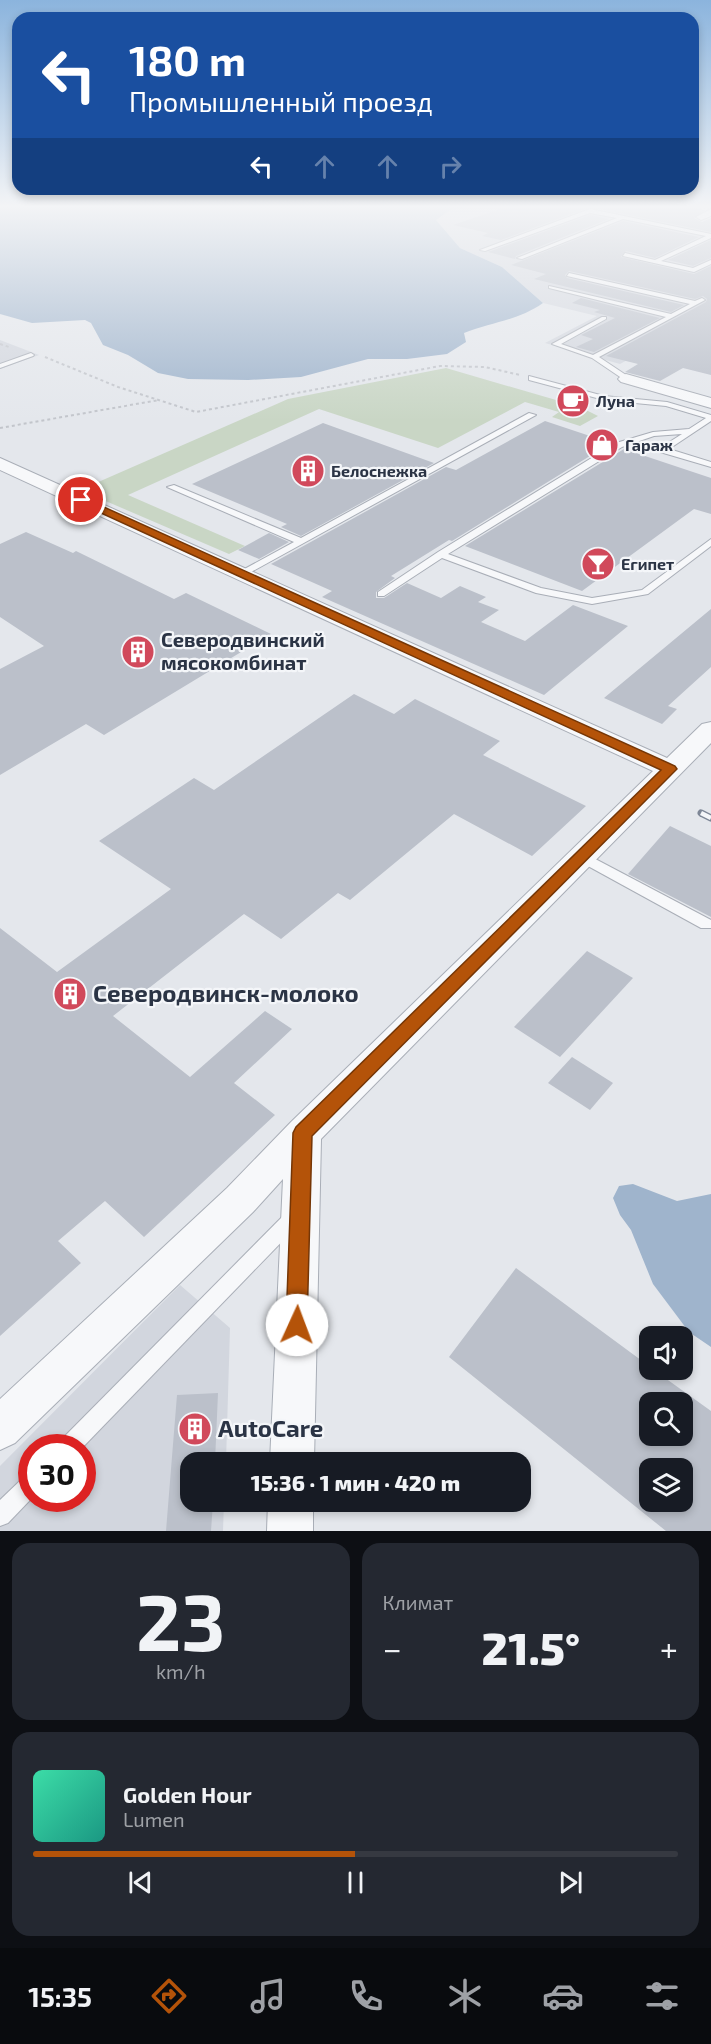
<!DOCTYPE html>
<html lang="ru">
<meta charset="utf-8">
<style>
body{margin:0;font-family:"Exo 2",sans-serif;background:#242831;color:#f1f3f6;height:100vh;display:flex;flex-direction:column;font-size:22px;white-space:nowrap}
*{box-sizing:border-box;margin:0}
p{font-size:20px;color:#9ea1a6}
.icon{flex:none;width:33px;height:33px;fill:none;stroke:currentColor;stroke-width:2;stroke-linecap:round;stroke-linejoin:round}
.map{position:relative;height:1531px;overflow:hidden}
.side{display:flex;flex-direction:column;gap:12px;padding:12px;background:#0d0f14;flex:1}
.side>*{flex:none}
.top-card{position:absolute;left:12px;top:12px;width:687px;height:183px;border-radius:18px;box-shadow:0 3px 9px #0003;background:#1a4fa0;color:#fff;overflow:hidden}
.tools{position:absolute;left:639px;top:1326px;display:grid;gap:12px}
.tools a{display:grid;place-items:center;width:54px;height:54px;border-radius:12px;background:#171b24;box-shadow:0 3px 9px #0003;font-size:30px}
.speed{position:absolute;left:18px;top:1434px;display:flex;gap:12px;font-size:30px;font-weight:700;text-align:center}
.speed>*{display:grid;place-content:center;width:78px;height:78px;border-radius:50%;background:#171b24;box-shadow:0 3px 9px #0003;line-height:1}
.speed .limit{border:9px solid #d22;background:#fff;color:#111}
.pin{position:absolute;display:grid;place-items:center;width:51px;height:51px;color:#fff;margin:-26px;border:3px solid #fff;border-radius:50%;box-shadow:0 2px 6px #0007}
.me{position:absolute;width:66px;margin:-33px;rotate:2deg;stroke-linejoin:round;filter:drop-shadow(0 0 4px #0008)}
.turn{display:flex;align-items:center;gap:21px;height:126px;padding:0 18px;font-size:27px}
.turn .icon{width:78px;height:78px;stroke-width:2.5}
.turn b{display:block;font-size:42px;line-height:51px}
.lanes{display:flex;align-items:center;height:57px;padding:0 18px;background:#0003;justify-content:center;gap:30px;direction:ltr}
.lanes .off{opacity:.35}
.big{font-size:45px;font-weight:800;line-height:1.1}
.side .card{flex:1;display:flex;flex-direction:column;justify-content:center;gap:9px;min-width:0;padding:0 21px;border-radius:18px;background:#242831}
.side .dial{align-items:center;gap:0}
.dial b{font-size:78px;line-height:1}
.song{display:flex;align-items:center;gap:18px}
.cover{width:72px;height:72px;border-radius:9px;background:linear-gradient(135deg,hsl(160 70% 55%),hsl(170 70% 35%))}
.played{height:6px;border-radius:3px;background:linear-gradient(90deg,#b45309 50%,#363941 50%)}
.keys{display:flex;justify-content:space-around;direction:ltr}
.heat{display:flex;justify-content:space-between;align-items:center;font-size:33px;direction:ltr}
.side .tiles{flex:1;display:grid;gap:12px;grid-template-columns:1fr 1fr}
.card:last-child{grid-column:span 2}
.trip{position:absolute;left:180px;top:1452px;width:351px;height:60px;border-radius:18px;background:#171b24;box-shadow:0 3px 9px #0003;font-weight:800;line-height:60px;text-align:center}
.dock{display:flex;height:96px;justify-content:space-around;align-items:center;background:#090b0e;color:#9ea1a6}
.dock .icon{width:42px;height:42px}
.dock .current{color:#b45309}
.dock b{font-size:27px;color:#f1f3f6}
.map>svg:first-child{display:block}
</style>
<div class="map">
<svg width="711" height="1531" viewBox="0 0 711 1531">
<rect width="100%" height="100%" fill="#e4e7ec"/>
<!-- built -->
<g fill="#d2d6de" fill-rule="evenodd">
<polygon points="471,207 610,207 711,227 711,314 620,364 545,343 597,316 543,303 502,267 460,248 435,219 450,210"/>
<polygon points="0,340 39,355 0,369"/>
<path d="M180,1285L230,1328L226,1462H190V1502H224L223,1531H0V1466ZM32,1448H82V1498H32Z"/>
</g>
<!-- green -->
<polygon fill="#c9d6c5" points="446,368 580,407 598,416 580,426 552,417 559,412 525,402 438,448 319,409 128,495 245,546 229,554 80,490 288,399"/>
<!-- water -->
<g fill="#9fb4cc">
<path d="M0,207H471L450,210L436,220L460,248L502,267L543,303C517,321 492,322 464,333L466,342L447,354L407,359H368L301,377L248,380L188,379L158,373L128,355L103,345L91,323L85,320L32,323L0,314Z"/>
<polygon points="633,1184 677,1201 711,1194 711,1347 689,1332 653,1284 631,1230 620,1215 613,1198 619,1186"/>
</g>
<!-- building -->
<g fill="#bbc0ca" fill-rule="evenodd">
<polygon points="506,207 689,207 705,210 694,218 702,222 711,218 711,232 590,207 501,240 482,236 488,233 453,225"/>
<polygon points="590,215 609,219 516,256 515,259 488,252"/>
<polygon points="623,221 699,237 655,258 626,251 621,257 694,274 711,266 711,375 683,368 660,381 625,372 638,364 606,356 706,302 707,299 703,296 695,299 569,271 565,275 567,278 684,305 671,312 534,279 546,274 511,265"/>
<polygon points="711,240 711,258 693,266 668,260"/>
<polygon points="581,298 660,318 594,352 576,347 593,339 581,335 615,318 594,312 600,310 572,303"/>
<polygon points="545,421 611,443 452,541 449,540 391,576 395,578 376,592 376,598 384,598 407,583 441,598 460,586 486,597 478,602 499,610 481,622 525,641 573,605 628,626 544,695 322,597 332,591 271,564 446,467 456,470"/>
<polygon points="323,423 434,463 301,536 281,527 287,524 192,484"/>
<polygon points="624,449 711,478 711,514 694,509 582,591 465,546"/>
<polygon points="26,532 73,553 76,551 174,599 186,593 271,634 104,735 86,724 0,775 0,669 44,646 0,617 0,544"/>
<polygon points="269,533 289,542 259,559 238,550"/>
<polygon points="711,609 711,667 668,706 677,709 662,724 604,698"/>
<polygon points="354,694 394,714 415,699 500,741 483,755 586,806 532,856 454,814 350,900 338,893 281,939 244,914 113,1016 190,1077 265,1011 292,1029 234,1083 275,1115 144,1237 105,1201 58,1241 81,1263 0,1336 0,928 57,972 171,889 99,841 194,778 214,790"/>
<polygon points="670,826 711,846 711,917 628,874"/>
<polygon points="587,951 633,978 560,1057 514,1027"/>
<polygon points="572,1057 613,1083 590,1110 548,1083"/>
<path d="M516,1268L649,1366L650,1370H654L711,1411V1531H666L449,1357ZM650,1402H682V1436H650ZM650,1468H682V1502H650Z"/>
<polygon points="218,1393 215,1462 190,1462 190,1502 213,1502 211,1531 166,1531 177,1395"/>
</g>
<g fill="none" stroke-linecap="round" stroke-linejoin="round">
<!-- service casing -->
<g stroke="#a9aeb7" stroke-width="2">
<g id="service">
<polygon points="590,209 711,234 711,238 661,261 693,268 711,260 711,264 694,272 623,256 625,253 655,260 706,236 623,219 522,259 517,258 617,218 590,213 485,251 480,250"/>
<polygon points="569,273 695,301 702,298 705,300 599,357 629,377 630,379 626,381 592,358 552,344 602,317 606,317 606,319 561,344 593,355 666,317 549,288 549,286 671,314 690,304 567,276"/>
<polygon points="31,353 34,355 33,356 0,368 0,364"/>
<polygon points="529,376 604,396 667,402 711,415 711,421 669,449 711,462 711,467 660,452 660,448 682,434 654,436 622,447 448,554 541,588 592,598 642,590 711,539 711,546 648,594 592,604 536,593 442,558 384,596 378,596 378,592 438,552 616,443 653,432 689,429 706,418 666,406 604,400 529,380"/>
<polygon points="529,413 536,415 242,577 237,574 239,572 294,542 167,487 174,485 301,538"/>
<polygon points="582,852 711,920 711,928 701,928 577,860 575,857 577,854"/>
<polygon points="291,1212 297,1214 300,1220 297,1226 82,1448 57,1448 60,1441 285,1214"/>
<polygon points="32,1473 32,1498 8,1523 0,1526 0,1500 25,1476"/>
</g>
</g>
<!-- minor casing -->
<g stroke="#a9aeb7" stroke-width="2">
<g id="minor">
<polygon points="711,209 711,216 701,220 696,217"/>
<polygon points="626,374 711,398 711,408 621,382 618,379 621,376"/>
<polygon points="0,458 667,758 702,724 711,722 711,743 321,1139 314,1462 270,1462 283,1179 253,1212 15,1443 0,1450 0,1399 227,1188 291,1122 653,771 0,470"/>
<polygon points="268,1502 313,1502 313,1531 267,1531"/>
</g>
</g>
<!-- path -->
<g stroke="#c2c5cb" stroke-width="2" stroke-dasharray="3 3" stroke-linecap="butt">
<polyline points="0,344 9,347"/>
<polyline points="45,357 118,387 196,412 440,366 485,367 520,375"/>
<polyline points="0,428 159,400"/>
</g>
<!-- service -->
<use href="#service" fill="#f7f8fa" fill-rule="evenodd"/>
<!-- minor -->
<use href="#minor" fill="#f7f8fa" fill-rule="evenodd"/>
<!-- rail casing -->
<g stroke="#7d8696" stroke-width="7">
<polyline id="rail" points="701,813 711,818"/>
</g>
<!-- rail -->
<use href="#rail" stroke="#f4f6f9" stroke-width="4.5" stroke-dasharray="14" stroke-linecap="butt"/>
</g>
<!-- sky -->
<linearGradient id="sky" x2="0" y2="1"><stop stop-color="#8bb4dd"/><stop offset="0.49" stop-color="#f3f4f6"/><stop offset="1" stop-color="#f3f4f6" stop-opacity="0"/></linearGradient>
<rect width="711" height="421" fill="url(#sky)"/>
<!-- route -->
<polygon fill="#b45309" stroke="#753606" stroke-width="1.5" points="77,498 84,498 675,766 677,769 312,1136 307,1325 304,1333 297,1336 289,1333 286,1325 293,1133 296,1127 661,770 77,502"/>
<!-- icons -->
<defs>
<g id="cafe-disc" transform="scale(1.725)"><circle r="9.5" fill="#d1495b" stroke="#f4f6f9"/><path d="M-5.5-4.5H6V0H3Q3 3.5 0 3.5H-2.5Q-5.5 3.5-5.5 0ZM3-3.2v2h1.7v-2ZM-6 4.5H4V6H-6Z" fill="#fff"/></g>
<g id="shop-disc" transform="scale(1.725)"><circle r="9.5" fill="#d1495b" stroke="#f4f6f9"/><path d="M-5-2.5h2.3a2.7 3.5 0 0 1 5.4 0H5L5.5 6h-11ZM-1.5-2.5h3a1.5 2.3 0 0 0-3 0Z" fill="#fff"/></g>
<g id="building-disc" transform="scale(1.725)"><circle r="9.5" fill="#d1495b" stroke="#f4f6f9"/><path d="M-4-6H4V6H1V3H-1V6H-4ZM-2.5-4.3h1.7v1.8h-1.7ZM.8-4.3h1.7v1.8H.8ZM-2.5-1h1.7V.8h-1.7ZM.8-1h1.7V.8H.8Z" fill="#fff"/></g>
<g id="bar-disc" transform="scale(1.725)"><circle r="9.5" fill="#d1495b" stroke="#f4f6f9"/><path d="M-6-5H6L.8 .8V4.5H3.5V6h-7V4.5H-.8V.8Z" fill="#fff"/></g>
</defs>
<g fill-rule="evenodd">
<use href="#cafe-disc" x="573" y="401"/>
<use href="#shop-disc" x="602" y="445"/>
<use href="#building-disc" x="308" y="471"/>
<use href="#bar-disc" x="598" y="564"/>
<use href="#building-disc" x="138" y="652"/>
<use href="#building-disc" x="70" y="994"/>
<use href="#building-disc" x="195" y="1429"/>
</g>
<g text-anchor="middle" stroke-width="4.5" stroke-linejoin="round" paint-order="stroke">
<!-- far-poi labels -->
<g font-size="16" font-weight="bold" fill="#2b3445" stroke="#f4f6f9" text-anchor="start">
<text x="596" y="407">Луна</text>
<text x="625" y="451">Гараж</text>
<text x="331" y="477">Белоснежка</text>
<text x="621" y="570">Египет</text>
</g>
<!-- poi labels -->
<g font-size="20" font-weight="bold" fill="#2b3445" stroke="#f4f6f9" text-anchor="start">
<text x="161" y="647">Северодвинский<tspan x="161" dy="23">мясокомбинат</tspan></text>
</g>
<!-- near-poi labels -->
<g font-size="24" font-weight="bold" fill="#2b3445" stroke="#f4f6f9" text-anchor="start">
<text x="93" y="1002">Северодвинск-молоко</text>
<text x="218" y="1437">AutoCare</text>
</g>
</g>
</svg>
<div class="tools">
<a><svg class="icon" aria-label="sound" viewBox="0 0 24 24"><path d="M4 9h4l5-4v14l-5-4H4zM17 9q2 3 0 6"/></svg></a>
<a><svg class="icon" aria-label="search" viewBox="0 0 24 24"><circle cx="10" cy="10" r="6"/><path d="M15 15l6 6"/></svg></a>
<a><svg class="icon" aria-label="layers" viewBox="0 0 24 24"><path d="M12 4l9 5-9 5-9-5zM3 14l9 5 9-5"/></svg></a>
</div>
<div class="speed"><div class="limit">30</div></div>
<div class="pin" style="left:81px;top:500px;background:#d93025"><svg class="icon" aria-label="arrive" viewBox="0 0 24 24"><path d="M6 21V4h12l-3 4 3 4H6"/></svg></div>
<svg class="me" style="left:297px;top:1325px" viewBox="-20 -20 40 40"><circle r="19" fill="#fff"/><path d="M0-13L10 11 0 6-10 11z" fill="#b45309"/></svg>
<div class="trip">15:36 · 1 мин · 420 m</div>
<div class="top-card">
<div class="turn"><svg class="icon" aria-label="left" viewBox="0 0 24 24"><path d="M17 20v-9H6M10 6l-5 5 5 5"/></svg><div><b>180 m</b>Промышленный проезд</div></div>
<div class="lanes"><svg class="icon" aria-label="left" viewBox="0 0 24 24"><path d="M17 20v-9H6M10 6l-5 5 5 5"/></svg><svg class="icon off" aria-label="ahead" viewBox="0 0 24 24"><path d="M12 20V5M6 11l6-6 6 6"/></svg><svg class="icon off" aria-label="ahead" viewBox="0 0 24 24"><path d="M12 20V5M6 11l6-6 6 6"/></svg><svg class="icon off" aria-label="right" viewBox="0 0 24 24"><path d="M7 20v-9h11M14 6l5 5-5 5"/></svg></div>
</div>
</div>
<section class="side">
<div class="tiles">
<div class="card dial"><b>23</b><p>km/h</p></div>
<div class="card"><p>Климат</p>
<div class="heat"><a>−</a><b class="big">21.5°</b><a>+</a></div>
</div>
<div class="card">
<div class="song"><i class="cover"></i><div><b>Golden Hour</b><p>Lumen</p></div></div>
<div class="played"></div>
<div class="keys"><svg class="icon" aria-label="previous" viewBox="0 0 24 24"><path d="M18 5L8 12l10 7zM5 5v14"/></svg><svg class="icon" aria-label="pause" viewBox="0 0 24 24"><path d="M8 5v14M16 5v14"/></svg><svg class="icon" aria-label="next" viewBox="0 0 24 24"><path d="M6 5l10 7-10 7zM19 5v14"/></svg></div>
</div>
</div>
</section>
<nav class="dock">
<b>15:35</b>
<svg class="icon current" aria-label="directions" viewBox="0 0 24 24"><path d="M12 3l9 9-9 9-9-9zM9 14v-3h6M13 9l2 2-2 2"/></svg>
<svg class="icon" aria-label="music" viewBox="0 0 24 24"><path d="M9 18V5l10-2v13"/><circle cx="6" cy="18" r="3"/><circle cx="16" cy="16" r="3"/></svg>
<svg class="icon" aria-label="phone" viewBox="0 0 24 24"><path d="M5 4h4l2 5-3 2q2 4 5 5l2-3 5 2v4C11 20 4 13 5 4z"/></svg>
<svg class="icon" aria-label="climate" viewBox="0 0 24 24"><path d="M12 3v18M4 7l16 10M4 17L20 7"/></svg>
<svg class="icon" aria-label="car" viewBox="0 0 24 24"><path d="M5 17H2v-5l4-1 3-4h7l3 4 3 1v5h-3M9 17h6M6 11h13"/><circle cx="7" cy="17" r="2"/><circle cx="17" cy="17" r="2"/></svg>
<svg class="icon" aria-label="filters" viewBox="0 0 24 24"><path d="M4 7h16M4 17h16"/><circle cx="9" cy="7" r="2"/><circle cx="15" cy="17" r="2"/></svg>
</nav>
